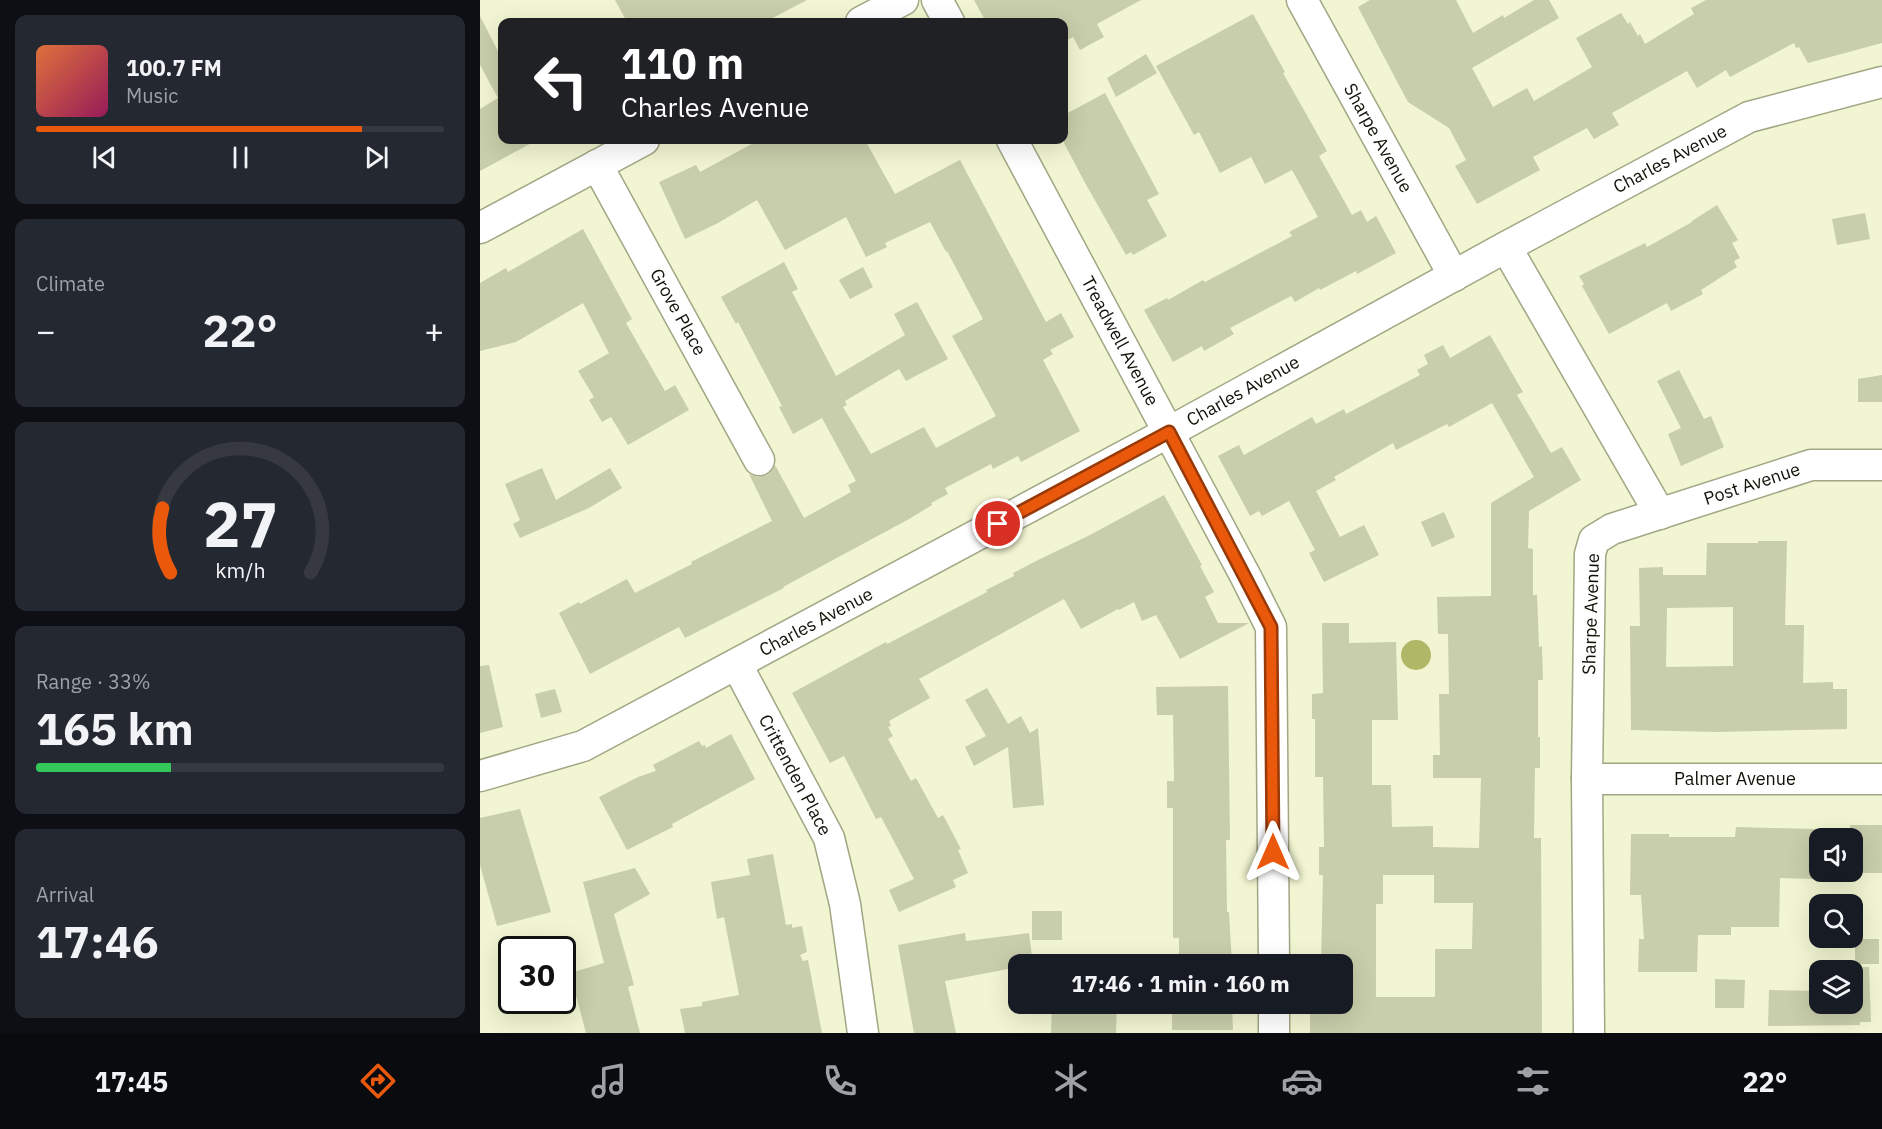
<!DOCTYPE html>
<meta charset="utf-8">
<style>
body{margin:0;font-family:"IBM Plex Sans",sans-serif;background:#242831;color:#f1f3f6;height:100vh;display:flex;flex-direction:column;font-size:22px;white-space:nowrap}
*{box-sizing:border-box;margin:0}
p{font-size:20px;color:#9ea1a6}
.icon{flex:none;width:33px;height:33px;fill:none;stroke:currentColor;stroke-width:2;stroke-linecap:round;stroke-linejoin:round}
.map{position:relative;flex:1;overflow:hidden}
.drawer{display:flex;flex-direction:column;gap:15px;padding:15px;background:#0d0f14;width:480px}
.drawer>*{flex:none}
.top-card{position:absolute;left:18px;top:18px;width:570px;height:126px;border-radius:12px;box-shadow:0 6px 24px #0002;background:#202124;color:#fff;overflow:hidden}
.fabs{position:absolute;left:1329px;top:828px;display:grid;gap:12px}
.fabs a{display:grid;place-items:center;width:54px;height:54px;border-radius:12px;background:#171b24;box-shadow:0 6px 24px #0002;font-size:30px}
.speed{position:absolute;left:18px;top:936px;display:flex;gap:12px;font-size:30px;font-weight:700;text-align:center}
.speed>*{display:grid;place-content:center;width:78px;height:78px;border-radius:50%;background:#171b24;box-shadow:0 6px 24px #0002;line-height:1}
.speed .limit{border:3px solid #111;border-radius:9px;background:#fff;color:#111}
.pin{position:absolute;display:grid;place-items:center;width:51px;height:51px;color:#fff;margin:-26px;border:3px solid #fff;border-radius:50%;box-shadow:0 2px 6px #0007}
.me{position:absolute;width:66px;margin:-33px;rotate:0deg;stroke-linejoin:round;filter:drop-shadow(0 0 4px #0008)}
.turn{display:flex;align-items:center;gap:21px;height:126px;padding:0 24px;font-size:27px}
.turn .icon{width:78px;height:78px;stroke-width:2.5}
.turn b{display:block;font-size:42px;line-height:51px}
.big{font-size:45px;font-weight:700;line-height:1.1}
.drawer .tile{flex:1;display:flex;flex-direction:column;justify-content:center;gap:9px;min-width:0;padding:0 21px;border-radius:12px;background:#242831}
.drawer .dial{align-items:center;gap:0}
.dial svg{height:156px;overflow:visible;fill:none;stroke:#363941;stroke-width:7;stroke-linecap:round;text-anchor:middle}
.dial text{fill:#f1f3f6;stroke:none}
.song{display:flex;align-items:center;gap:18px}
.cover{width:72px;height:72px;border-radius:9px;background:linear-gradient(135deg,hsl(20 70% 55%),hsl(330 70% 35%))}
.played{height:6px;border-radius:3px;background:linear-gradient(90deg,#ea580c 80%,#363941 80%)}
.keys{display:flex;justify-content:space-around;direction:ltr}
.heat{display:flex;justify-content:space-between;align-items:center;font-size:33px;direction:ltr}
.charge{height:9px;border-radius:4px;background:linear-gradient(90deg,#34c759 33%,#363941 0)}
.trip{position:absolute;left:528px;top:954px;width:345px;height:60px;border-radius:12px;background:#171b24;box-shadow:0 6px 24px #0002;font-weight:700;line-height:60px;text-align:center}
.menu{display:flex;height:96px;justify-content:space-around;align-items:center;background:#090b0e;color:#9ea1a6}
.menu .icon{width:42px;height:42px}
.menu .current{color:#ea580c}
.menu b{font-size:27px;color:#f1f3f6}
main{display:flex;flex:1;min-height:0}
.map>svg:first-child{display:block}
</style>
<main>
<section class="drawer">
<div class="tile">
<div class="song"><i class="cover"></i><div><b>100.7 FM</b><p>Music</p></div></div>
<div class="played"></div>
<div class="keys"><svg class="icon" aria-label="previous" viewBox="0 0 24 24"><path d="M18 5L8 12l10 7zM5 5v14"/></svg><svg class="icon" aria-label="pause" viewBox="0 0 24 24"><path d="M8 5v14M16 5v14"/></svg><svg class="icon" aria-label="next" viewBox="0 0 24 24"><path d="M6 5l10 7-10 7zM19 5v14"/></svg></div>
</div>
<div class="tile"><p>Climate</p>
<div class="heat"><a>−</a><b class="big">22°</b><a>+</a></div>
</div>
<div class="tile dial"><svg viewBox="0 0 100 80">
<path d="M14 69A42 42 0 1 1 86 69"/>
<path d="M14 69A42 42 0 0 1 10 36" stroke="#ea580c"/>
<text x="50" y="56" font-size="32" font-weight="700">27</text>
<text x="50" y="72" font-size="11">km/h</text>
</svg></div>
<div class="tile"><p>Range · 33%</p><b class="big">165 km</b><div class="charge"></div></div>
<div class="tile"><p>Arrival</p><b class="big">17:46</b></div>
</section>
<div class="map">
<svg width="1402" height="1033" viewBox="0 0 1402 1033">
<rect width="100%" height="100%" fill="#f1f5d1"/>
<!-- water -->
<circle fill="#b0b767" cx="936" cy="655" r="15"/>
<!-- building -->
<g fill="#c8cdaa" fill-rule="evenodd">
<polygon points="135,0 327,0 285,22 147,22"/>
<polygon points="494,0 661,0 617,24 624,37 600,50 593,37 584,42 584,22 506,22"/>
<polygon points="890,0 976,0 993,33 1023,15 1024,18 1054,0 1069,0 1079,18 992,68 1013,107 1047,88 1054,101 1112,67 1096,38 1141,13 1148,24 1150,22 1158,36 1160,34 1165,44 1214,14 1211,8 1226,0 1402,0 1402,43 1328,63 1319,47 1316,48 1314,43 1250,77 1246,70 1217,88 1207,71 1132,113 1139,125 1114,139 1107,128 1053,157 1060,170 997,204 975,166 986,160 969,128 928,102 912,72 878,7"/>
<polygon points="773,14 805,72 803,73 847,151 839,156 872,215 881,210 887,222 896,216 916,253 877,274 876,271 840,290 839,288 815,302 811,296 750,328 754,334 724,351 722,346 693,362 664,310 687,298 688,300 723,280 725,282 812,236 809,232 838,217 812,170 785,184 771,157 740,173 719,132 714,135 676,66"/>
<polygon points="0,16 22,59 22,140 57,140 0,171 0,109 18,98 0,65"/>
<polygon points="666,54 677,73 636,97 627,78"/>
<polygon points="625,93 679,194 667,200 687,236 653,255 651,252 646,255 604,181 584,143 584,115"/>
<polygon points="279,140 385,140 415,194 480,160 566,322 581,313 594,337 570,350 573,354 563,360 600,431 541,462 538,456 513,469 511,464 465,488 468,494 451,503 452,505 429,519 303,587 304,588 205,638 199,627 110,674 79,613 99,602 100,604 147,579 155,593 212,564 211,562 292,521 269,474 278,477 287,475 293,469 295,465 324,518 371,492 368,485 376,481 342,418 313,434 299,407 302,406 258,322 256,324 241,297 304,262 318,289 312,292 356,376 425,335 414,314 437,302 468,359 426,381 419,369 365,401 367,405 363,407 391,454 444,427 456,448 516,416 472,336 503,319 467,251 466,252 450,222 405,243 407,247 386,257 366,217 305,250 277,200 238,223 205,239 179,182 216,165 220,172"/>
<polygon points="1237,205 1258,240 1252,243 1260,258 1254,261 1257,267 1221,290 1223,294 1191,311 1187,303 1129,334 1102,286 1104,284 1099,276 1165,243 1167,247 1212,222 1212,221"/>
<polygon points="1385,213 1390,239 1357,245 1352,219"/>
<polygon points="103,229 152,319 146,323 185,391 195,385 209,410 148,445 131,417 122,422 109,400 114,397 98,371 129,353 103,303 36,342 0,351 0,283 26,268 28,272"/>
<polygon points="383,267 393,287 370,299 359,280"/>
<path d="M1010,335L1043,392L1037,395L1071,453L1082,447L1101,480L1049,511L1048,548L1053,549V595H1057L1059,647L1062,646L1063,680H1058V737H1060V768H1055L1054,838H1061L1062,1033H830V1004H862V964H841L843,875H839V847H844L843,777H835V719H832V694L843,693L842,623H869V643L916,642L918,720H892V785H911L912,827L953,826V847L999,848L1001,778H953V755H960L959,694H969L968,634H958L957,597L1011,596V503L1054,477L1012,403L969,427L967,424L916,450L913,443L854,477L856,480L836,491L860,537L884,525L899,555L844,582L829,553L835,550L809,501L782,516L779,511L770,516L738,456L759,445L764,455L832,417L836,424L864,409L866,414L940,375L937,370L948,364L944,355L963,345L970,358ZM903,875H954V903H993L992,949H955V997H896V904H903Z"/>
<polygon points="1199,370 1224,419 1231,416 1244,447 1201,466 1188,434 1201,428 1177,381"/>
<polygon points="1402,375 1402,402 1378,402 1378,379"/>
<polygon points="62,468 76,500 130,468 142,488 109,508 40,538 33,524 40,520 25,484"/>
<polygon points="684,495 722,565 720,566 734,592 725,597 738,623 769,623 700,659 676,615 662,621 654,602 639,610 638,609 601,629 584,599 439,679 450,698 409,721 411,726 408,727 413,736 408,739 431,781 436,778 458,818 463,815 481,849 478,850 488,873 473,880 476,887 419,912 409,890 434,879 401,817 396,819 364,756 350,763 312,693 406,642 407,644 507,592 506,590 534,576 533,573 556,561 610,535"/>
<polygon points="964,512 975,537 952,547 941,522"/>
<path d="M1278,541H1307L1305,625H1324L1323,683L1353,682V689H1367V729L1237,732L1151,730L1150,626H1160L1159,568L1183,567V575H1226L1227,543H1278ZM1253,607V666L1186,667L1187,608Z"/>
<polygon points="9,665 23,727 0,733 0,666"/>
<polygon points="748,686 750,840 746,840 747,912 749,912 752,964 699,964 699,938 693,938 693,808 687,808 687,781 694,781 693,715 677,715 676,687"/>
<polygon points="507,688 528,724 541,716 550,733 558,728 564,805 533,808 528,747 494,766 485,747 506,736 485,700"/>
<polygon points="75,689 82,712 61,718 55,694"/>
<polygon points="251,734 275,779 192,824 193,827 147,850 119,797 158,777 176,771 173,765 219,741 222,746 225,745 226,748"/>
<polygon points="40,809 71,912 17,926 0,865 0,818"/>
<path d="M1370,825H1402V873H1344V875H1332V879L1300,878L1299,927H1251V935H1218L1217,972H1158L1159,939H1164L1161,895H1150L1151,834H1189V837H1255L1256,827L1370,830ZM1340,838H1372V872H1340Z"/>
<polygon points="293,854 306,925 312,924 312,928 322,926 327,952 320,955 323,961 328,960 342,1033 205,1033 200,1009 222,1006 222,1002 259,995 244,917 237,919 231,882 270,875 267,859"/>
<polygon points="155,868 170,894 134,914 154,985 148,987 160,1033 106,1033 90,973 124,963 103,882"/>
<rect x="552" y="911" width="30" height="29"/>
<polygon points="485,933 486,941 549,933 553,964 538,964 538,975 529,976 528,969 465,981 476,1033 434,1033 418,945"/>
<rect x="1375" y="939" width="24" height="25"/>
<path d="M1389,967L1391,1022H1380V1025L1288,1026L1289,990L1337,991V968ZM1340,970H1372V1004H1340Z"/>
<polygon points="1235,979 1265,980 1264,1008 1235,1008"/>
<polygon points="572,1004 637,1004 636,1033 571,1033"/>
<polygon points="699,1004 752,1004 753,1030 692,1030 692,1005"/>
</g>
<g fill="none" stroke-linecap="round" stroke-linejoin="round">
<!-- street casing -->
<g stroke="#a1a684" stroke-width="33">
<g id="street">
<polyline points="457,0 469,22"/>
<polyline points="822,0 974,276"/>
<polyline points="381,22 423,0"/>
<polyline points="532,140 766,577 791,627 794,964"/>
<polyline points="117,165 279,460"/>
<polyline points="0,228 164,140"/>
<polyline points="1026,247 1180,514"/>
<polyline points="257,665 349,838 365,904 383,1033"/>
<polyline points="0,776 103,746 689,432 1026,247 1269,117 1402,82"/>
<polyline points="1107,779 1402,779"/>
<polyline points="794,1004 794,1033"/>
<polyline points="1109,1033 1107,779 1110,554 1114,540 1132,529 1331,465 1402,465"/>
</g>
</g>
<!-- street -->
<use href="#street" stroke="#fff" stroke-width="30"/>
</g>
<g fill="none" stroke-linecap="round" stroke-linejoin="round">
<!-- route casing -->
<g stroke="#983908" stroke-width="15">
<polyline id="route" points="518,524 689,432 791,627 793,852"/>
</g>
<!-- route -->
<use href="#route" stroke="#ea580c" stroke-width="10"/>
</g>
<g text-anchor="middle" stroke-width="6" stroke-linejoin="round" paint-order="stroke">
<!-- street labels -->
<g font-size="18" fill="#111206" stroke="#fefefe">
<text transform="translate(898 138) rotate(61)" y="6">Sharpe Avenue</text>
<text transform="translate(1190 159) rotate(-28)" y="6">Charles Avenue</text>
<text transform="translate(198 312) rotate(61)" y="6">Grove Place</text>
<text transform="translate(640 341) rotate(62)" y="6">Treadwell Avenue</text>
<text transform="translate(763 391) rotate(-29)" y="6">Charles Avenue</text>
<text transform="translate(1272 484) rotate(-18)" y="6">Post Avenue</text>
<text transform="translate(1111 614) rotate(-88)" y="6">Sharpe Avenue</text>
<text transform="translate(336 622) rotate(-28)" y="6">Charles Avenue</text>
<text transform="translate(315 775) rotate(62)" y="6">Crittenden Place</text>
<text x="1255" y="785">Palmer Avenue</text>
</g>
</g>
</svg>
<div class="fabs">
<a><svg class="icon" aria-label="sound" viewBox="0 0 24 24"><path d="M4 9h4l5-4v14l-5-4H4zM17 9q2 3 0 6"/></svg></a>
<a><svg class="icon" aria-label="search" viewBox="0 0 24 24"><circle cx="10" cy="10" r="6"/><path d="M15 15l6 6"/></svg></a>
<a><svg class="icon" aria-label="layers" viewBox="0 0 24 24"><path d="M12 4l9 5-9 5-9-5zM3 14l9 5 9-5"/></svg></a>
</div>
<div class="speed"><div class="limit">30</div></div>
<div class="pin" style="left:518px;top:524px;background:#d93025"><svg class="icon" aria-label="arrive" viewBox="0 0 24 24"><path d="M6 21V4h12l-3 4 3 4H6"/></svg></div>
<svg class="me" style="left:793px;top:852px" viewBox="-20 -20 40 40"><path d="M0-17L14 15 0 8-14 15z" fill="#ea580c" stroke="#fff" stroke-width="4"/></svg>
<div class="trip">17:46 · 1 min · 160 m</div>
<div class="top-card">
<div class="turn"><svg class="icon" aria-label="left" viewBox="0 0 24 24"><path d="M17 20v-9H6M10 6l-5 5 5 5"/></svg><div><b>110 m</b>Charles Avenue</div></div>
</div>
</div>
</main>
<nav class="menu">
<b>17:45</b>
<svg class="icon current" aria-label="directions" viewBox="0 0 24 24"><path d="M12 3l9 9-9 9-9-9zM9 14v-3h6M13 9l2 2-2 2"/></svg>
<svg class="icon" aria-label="music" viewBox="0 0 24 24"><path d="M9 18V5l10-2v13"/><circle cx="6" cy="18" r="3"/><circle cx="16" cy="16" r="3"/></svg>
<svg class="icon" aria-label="phone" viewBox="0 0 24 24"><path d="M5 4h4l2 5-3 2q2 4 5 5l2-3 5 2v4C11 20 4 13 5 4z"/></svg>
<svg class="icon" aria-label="climate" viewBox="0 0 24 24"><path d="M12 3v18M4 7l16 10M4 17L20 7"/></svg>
<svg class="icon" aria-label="car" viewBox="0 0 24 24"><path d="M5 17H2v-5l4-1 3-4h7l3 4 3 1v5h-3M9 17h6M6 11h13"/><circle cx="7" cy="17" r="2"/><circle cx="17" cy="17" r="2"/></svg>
<svg class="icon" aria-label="filters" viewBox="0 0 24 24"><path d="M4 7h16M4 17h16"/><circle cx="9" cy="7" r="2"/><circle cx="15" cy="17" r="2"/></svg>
<b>22°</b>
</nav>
